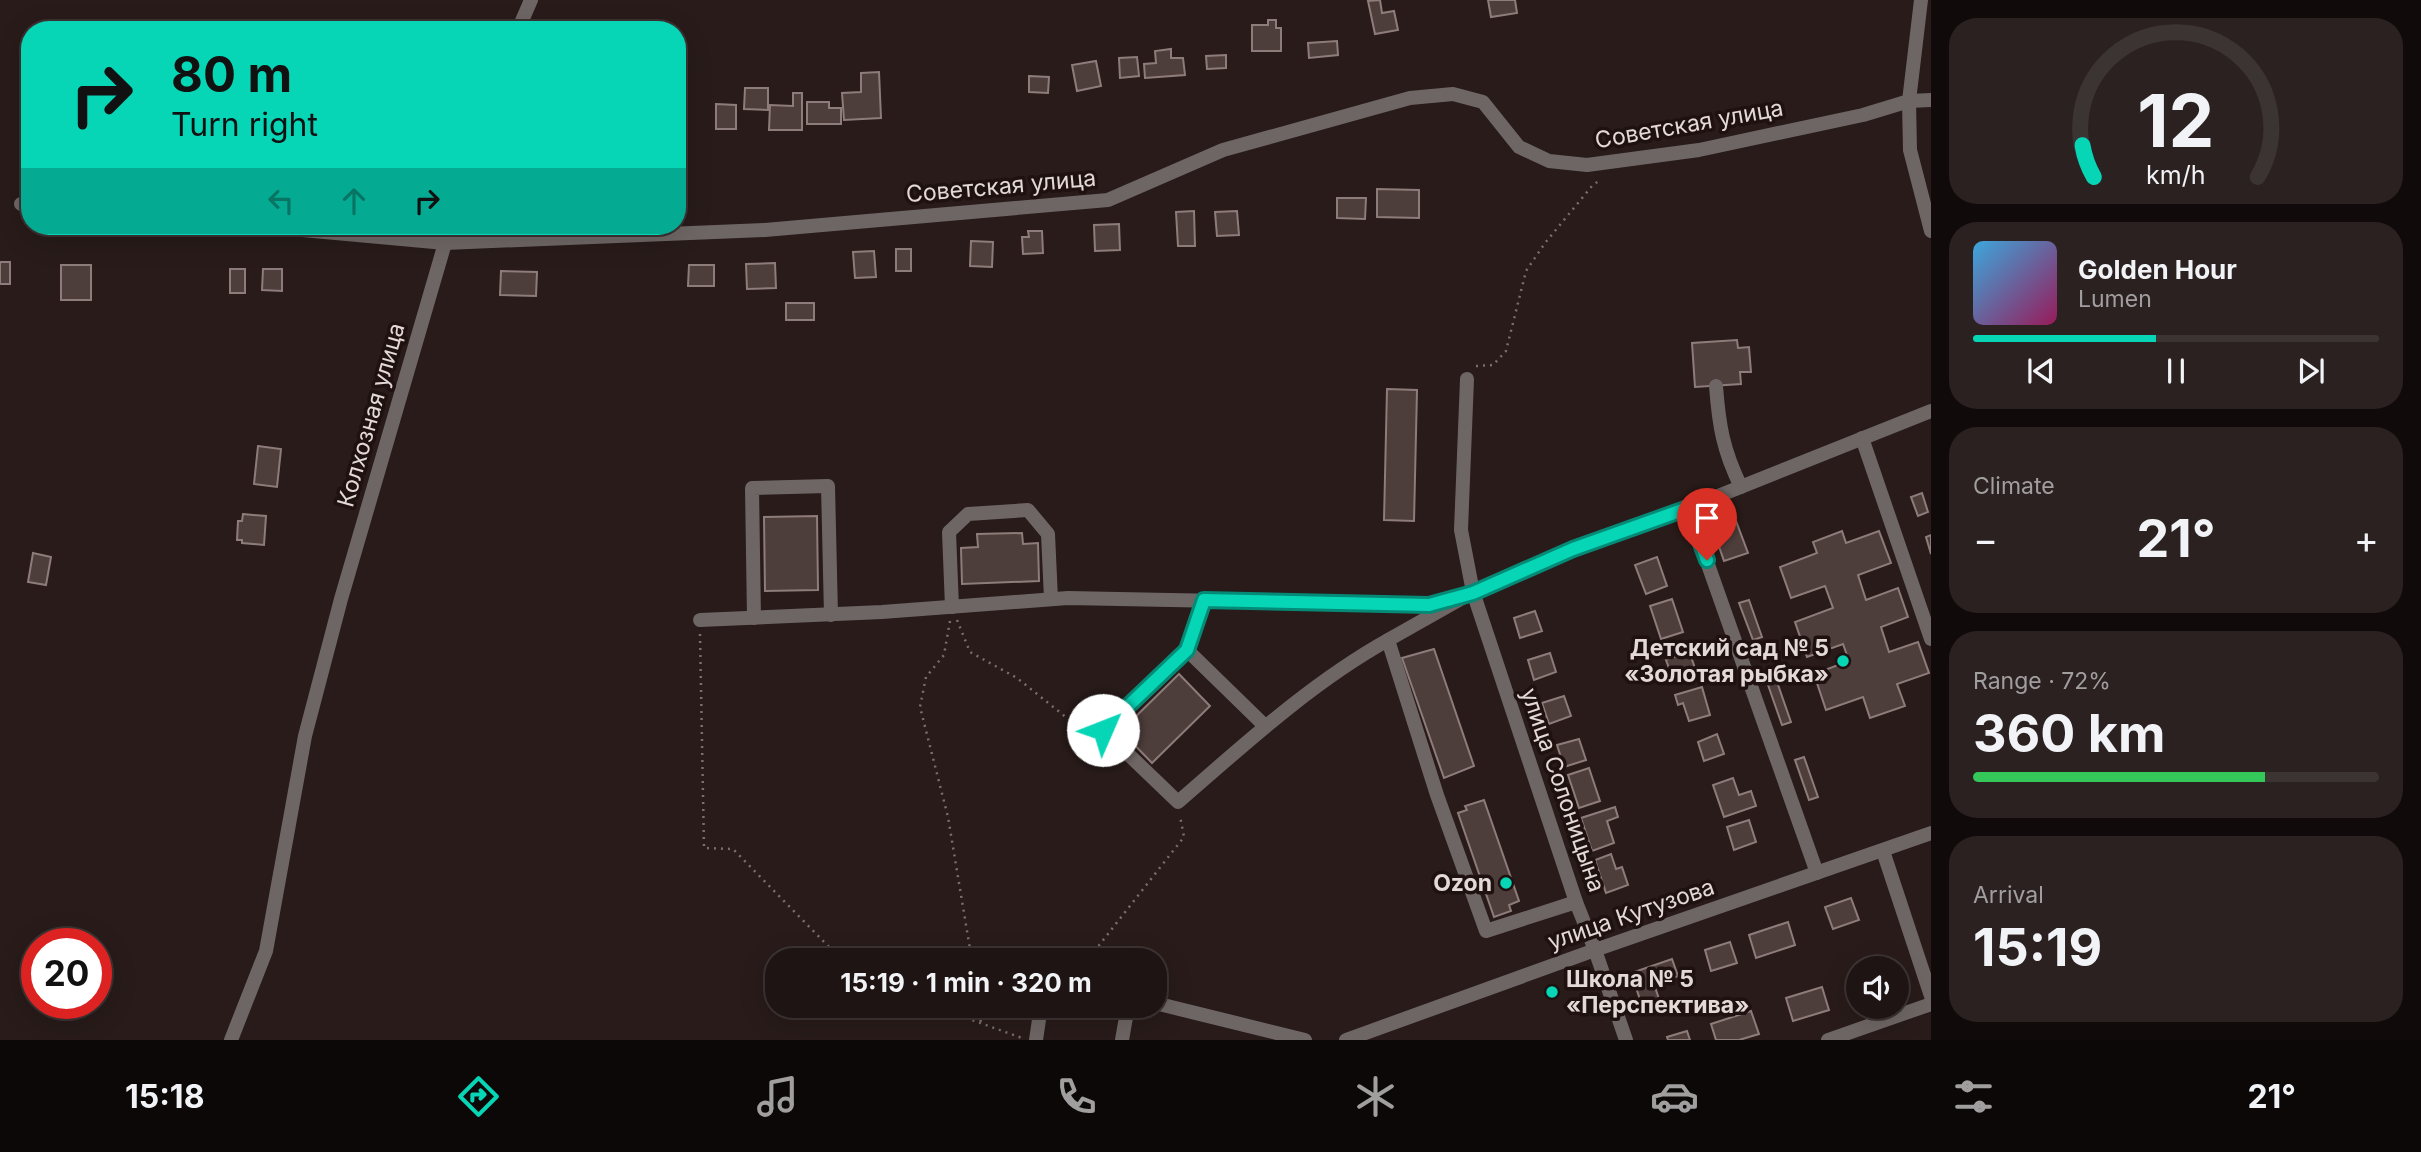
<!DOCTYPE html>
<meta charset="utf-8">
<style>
body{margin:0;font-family:Inter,sans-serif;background:#2b2121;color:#f1f3f6;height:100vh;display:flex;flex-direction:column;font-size:26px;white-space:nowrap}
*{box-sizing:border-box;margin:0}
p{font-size:23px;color:#a19ea0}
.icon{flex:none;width:38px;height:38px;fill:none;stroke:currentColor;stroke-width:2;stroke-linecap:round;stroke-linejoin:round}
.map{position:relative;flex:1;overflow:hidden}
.side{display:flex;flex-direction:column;gap:18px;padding:18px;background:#100b0a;width:490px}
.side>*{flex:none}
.top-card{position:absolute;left:21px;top:21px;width:665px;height:214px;border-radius:28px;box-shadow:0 7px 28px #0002,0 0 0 2px #3c3333;background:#06d5b6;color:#111;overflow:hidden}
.fabs{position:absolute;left:1846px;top:956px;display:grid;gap:14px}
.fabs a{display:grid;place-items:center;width:63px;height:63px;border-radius:50%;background:#1e1413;box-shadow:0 7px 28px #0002,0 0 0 2px #3c3333;font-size:35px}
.speed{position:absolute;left:21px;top:928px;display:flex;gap:14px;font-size:35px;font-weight:700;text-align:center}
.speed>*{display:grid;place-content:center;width:91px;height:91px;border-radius:50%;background:#1e1413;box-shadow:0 7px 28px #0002,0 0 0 2px #3c3333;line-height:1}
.speed .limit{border:10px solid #d22;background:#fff;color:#111}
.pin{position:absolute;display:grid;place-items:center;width:60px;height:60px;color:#fff;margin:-72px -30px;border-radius:50% 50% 50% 0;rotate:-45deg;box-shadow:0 0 7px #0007}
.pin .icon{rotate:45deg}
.me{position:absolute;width:77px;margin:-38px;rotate:46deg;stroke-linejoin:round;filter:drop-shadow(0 0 5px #0008)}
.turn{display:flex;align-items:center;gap:24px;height:147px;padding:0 35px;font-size:32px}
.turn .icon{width:91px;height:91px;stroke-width:2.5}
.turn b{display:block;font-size:49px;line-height:60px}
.lanes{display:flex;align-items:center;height:66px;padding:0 35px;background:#0003;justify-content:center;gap:35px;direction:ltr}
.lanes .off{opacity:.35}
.big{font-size:52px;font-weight:700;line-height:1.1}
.side .tile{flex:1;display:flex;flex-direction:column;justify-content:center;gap:10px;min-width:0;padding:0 24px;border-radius:28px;background:#2b2121}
.side .dial{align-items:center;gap:0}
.dial svg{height:182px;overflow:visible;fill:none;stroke:#3c3333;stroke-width:7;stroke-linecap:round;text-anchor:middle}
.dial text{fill:#f1f3f6;stroke:none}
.song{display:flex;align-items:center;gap:21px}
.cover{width:84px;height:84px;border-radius:10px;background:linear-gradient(135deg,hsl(200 70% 55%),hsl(330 70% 35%))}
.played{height:7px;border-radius:4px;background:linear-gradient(90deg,#06d5b6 45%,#3c3333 45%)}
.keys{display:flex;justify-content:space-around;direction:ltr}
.heat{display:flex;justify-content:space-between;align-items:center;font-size:38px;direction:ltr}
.charge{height:10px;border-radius:5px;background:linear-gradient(90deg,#34c759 72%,#3c3333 0)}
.trip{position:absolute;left:765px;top:948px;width:402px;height:70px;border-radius:28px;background:#1e1413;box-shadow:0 7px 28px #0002,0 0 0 2px #3c3333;font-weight:700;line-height:70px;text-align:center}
.dock{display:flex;height:112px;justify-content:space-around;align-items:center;background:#0c0808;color:#a19ea0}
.dock .icon{width:49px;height:49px}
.dock .active{color:#06d5b6}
.dock b{font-size:32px;color:#f1f3f6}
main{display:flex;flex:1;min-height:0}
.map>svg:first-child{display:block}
</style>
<main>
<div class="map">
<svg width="1931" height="1040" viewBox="0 0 1931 1040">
<rect width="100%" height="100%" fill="#281b19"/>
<!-- building -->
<g fill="#4d3d3b" stroke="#8e7c7a" stroke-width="2">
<polygon points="1380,0 1382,13 1394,11 1398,30 1375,34 1368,1"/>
<polygon points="1488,0 1515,0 1517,13 1491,17"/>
<polygon points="1268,20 1276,20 1276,28 1281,28 1281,51 1252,51 1252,25 1268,25"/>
<polygon points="1337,41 1338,55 1309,58 1308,43"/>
<polygon points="1171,49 1171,58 1183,58 1185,75 1145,78 1144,64 1156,63 1155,51"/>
<polygon points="1226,55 1226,68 1207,69 1206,56"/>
<polygon points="1137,57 1139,76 1120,78 1119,58"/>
<polygon points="1096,61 1101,86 1077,91 1072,65"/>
<polygon points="879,72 881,118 844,120 842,93 861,92 861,73"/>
<polygon points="1029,76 1049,77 1048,93 1029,92"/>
<polygon points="745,88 768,88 768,110 744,109"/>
<polygon points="793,93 802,93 802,130 769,130 770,105 793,106"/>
<polygon points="807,102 829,102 829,108 841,108 841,124 807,124"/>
<polygon points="716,104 736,105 736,129 716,129"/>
<polygon points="1377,189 1419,190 1419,218 1377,217"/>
<polygon points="1337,198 1366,198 1365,219 1337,218"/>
<polygon points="1194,211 1195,246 1178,246 1176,212"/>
<polygon points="1237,211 1239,235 1217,236 1215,212"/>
<polygon points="1119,224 1120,250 1095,251 1094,225"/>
<polygon points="1028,231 1042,231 1043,253 1023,254 1022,237 1029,237"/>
<polygon points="971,241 993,242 992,267 970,266"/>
<rect x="896" y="249" width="15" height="22"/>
<polygon points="874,251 876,277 855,278 853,252"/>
<rect x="0" y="262" width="10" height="22"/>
<polygon points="775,263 776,288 747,289 746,264"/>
<rect x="61" y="265" width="30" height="35"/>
<polygon points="689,265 714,265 714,286 688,286"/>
<rect x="230" y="269" width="15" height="24"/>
<polygon points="263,269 282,269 282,291 262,290"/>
<polygon points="501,271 537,272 536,296 500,295"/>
<rect x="786" y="303" width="28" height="17"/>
<polygon points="1737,340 1738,348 1749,347 1751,372 1740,372 1741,384 1695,387 1692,343"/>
<polygon points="1387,389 1417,390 1414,521 1384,520"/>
<polygon points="258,446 281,449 277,487 254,484"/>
<polygon points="1922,493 1928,512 1918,516 1911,497"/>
<polygon points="243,514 266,516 264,545 242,543 242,540 237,540 238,521 242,521"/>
<polygon points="817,516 818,590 765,591 764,517"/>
<polygon points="1736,521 1748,553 1724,561 1713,529"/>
<polygon points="1842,531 1846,543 1879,531 1891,563 1858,575 1866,600 1898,588 1908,617 1881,627 1889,652 1918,642 1929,673 1897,684 1905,706 1870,718 1863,697 1826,710 1814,674 1849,661 1843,644 1807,657 1795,622 1833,608 1825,586 1791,598 1780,567 1817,553 1813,542"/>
<polygon points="1022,533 1023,544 1038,543 1039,581 962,584 961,548 978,547 977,534"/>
<polygon points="1931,535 1931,554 1926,537"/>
<polygon points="33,553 51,557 46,585 28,582"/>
<polygon points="1657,557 1667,586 1646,594 1635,565"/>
<polygon points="1672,599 1683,632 1661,639 1650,606"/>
<polygon points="1749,600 1762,637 1753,640 1739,603"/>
<polygon points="1535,611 1542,631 1520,638 1514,618"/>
<polygon points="1434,649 1474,766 1444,778 1402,658"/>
<polygon points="1689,651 1696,671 1673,679 1666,660"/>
<polygon points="1550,653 1556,672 1534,680 1528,660"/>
<polygon points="1179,674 1210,706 1152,763 1121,731"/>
<polygon points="1777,682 1791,722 1782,725 1768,685"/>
<polygon points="1702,687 1710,715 1689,721 1683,703 1678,705 1675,695"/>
<polygon points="1564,696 1571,716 1549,724 1542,703"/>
<polygon points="1717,734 1724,754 1704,761 1698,742"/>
<polygon points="1579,739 1586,760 1564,767 1557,745"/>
<polygon points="1804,757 1818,797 1809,800 1795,760"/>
<polygon points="1589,768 1600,801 1579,808 1568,775"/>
<polygon points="1733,778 1739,795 1751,791 1756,806 1724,817 1713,785"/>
<polygon points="1484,800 1519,901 1509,905 1511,911 1494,917 1458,813 1467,810 1465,806"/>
<polygon points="1615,807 1618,817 1607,821 1614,843 1592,851 1581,818"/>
<polygon points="1749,820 1756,842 1734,850 1727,827"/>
<polygon points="1611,854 1616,869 1622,867 1628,885 1606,893 1595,860"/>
<polygon points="1851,898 1859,920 1833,929 1825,907"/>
<polygon points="1788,922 1795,945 1756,958 1749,935"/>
<polygon points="1730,942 1737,963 1711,971 1705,950"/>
<polygon points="1672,959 1678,976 1654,984 1662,1008 1645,1014 1631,973"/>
<polygon points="1858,974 1858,994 1853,976"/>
<polygon points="1822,987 1829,1010 1793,1021 1786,998"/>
<polygon points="1751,1011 1759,1034 1739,1040 1716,1040 1711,1024"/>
<polygon points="1687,1031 1690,1040 1668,1040 1667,1037"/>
</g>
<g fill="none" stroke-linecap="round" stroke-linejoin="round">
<!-- path -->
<g stroke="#7b6f6d" stroke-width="2.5" stroke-dasharray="2 5" stroke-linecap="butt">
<polyline points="1476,366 1493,365 1506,351 1526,271 1545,243 1592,186 1601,179"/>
<polyline points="957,620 970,652 1017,678 1082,730 1089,730"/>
<polyline points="950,621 944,655 926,677 920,707 948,817 972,961"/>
<polyline points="700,634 704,848 733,849 833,951 849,961"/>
<polyline points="1084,961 1093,953 1184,837 1180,816"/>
<polyline points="933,1006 1022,1038"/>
<polyline points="979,1006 981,1024"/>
</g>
<!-- minor -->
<g stroke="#6e6665" stroke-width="14">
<polyline points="1921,0 1909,101 1910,150 1931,231"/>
<polyline points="518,30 531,0"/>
<polyline points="21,204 30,205"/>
<polyline points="259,226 445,243 765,230 1108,200 1223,150 1410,98 1453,94 1483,102 1519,147 1549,161 1587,165 1699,150 1863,115 1909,101 1931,100"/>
<polyline points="1467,379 1461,530 1473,592 1576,902 1595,950 1626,1040"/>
<path d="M1716,386C1719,426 1723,450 1741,487"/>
<polyline points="1862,438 1931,639"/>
<polyline points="1688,508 1817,873"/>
<polyline points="952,607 949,532 968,514 1028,510 1048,534 1051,599"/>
<polyline points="754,618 752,488 828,486 831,615"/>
<polyline points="700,620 882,612 1068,598 1428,605 1452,598"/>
<polyline points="1187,650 1204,600"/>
<path d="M1265,726L1187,650L1103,730L1178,802C1245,744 1311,683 1388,640"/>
<polyline points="1883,851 1931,996"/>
<polyline points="1576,902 1486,931 1437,795 1388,640 1473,592 1573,549 1688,508 1931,411"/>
<polyline points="1155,1003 1305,1040"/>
<polyline points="231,1040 266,951 305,736 341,599 450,226"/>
<polyline points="1036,1040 1041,1006"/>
<polyline points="1122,1040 1128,1006"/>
<polyline points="1346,1040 1595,950 1931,833"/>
<polyline points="1828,1040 1931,1004"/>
</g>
</g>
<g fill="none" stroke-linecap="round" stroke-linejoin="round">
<!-- route casing -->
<g stroke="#048a76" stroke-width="18">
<polyline id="route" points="1103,730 1187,650 1204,600 1429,605 1473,593 1573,549 1688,508 1707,560"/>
</g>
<!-- route -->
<use href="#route" stroke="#06d5b6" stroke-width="12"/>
</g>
<!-- markers -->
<g fill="#06d5b6" stroke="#1f1110" stroke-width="2.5">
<circle cx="1843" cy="661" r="7"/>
<circle cx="1506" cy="883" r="7"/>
<circle cx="1552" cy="992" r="7"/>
</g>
<g text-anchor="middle" stroke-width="7" stroke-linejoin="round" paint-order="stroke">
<!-- street labels -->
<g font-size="23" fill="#e3d9d7" stroke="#1f1110">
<text transform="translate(1689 124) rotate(-10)" y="8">Советская улица</text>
<text transform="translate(1001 186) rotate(-5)" y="8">Советская улица</text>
<text transform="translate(371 415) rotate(-74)" y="8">Колхозная улица</text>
<text transform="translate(1563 790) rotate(71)" y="8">улица Солоницына</text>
<text transform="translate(1631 914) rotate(-19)" y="8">улица Кутузова</text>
</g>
<!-- poi labels -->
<g font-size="23" font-weight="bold" fill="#e3d9d7" stroke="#1f1110" text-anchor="end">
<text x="1829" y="656">Детский сад № 5<tspan x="1829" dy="26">«Золотая рыбка»</tspan></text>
<text x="1492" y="891">Ozon</text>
<text x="1566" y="987" text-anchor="start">Школа № 5<tspan x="1566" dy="26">«Перспектива»</tspan></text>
</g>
</g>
</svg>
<div class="fabs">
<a><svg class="icon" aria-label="sound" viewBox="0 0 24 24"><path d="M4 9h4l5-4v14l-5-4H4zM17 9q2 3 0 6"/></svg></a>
</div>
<div class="speed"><div class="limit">20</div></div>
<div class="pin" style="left:1707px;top:560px;background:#d93025"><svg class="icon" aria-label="arrive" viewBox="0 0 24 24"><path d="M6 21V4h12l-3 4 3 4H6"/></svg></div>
<svg class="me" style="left:1103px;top:730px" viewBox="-20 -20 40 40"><circle r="19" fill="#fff"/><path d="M0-13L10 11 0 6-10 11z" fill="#06d5b6"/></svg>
<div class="trip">15:19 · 1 min · 320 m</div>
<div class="top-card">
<div class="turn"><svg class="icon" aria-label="right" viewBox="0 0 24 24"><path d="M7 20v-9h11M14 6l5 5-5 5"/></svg><div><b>80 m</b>Turn right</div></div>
<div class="lanes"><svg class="icon off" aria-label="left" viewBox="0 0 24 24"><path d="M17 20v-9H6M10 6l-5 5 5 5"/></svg><svg class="icon off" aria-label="ahead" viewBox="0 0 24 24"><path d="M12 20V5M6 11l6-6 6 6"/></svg><svg class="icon" aria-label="right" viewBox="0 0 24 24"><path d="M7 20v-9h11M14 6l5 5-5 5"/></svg></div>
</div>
</div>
<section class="side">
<div class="tile dial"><svg viewBox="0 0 100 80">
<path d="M14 69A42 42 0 1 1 86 69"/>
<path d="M14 69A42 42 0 0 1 9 55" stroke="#06d5b6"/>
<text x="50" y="56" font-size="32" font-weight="700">12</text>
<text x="50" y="72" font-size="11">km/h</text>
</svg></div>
<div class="tile">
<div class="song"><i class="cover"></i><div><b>Golden Hour</b><p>Lumen</p></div></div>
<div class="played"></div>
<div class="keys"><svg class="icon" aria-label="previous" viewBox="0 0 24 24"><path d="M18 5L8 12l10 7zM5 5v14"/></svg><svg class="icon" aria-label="pause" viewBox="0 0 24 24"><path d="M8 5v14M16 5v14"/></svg><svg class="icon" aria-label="next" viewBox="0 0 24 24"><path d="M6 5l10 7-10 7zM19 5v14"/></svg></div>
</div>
<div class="tile"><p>Climate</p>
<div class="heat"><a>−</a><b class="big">21°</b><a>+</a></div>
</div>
<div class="tile"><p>Range · 72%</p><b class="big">360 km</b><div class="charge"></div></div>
<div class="tile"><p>Arrival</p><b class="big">15:19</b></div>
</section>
</main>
<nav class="dock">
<b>15:18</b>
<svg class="icon active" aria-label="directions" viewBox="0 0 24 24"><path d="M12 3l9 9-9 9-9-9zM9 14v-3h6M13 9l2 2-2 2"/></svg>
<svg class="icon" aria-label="music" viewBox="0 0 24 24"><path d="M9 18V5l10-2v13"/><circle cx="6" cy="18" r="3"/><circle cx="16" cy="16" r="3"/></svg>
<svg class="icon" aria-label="phone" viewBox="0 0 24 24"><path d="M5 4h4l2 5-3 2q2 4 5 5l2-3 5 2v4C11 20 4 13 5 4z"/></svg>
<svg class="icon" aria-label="climate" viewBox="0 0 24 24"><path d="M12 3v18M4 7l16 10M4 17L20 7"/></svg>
<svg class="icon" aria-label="car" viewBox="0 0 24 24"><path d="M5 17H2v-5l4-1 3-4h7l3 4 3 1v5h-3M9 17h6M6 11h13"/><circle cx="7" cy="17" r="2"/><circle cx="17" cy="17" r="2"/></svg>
<svg class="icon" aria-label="filters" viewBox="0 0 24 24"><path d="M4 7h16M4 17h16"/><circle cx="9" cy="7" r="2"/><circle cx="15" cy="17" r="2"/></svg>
<b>21°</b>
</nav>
